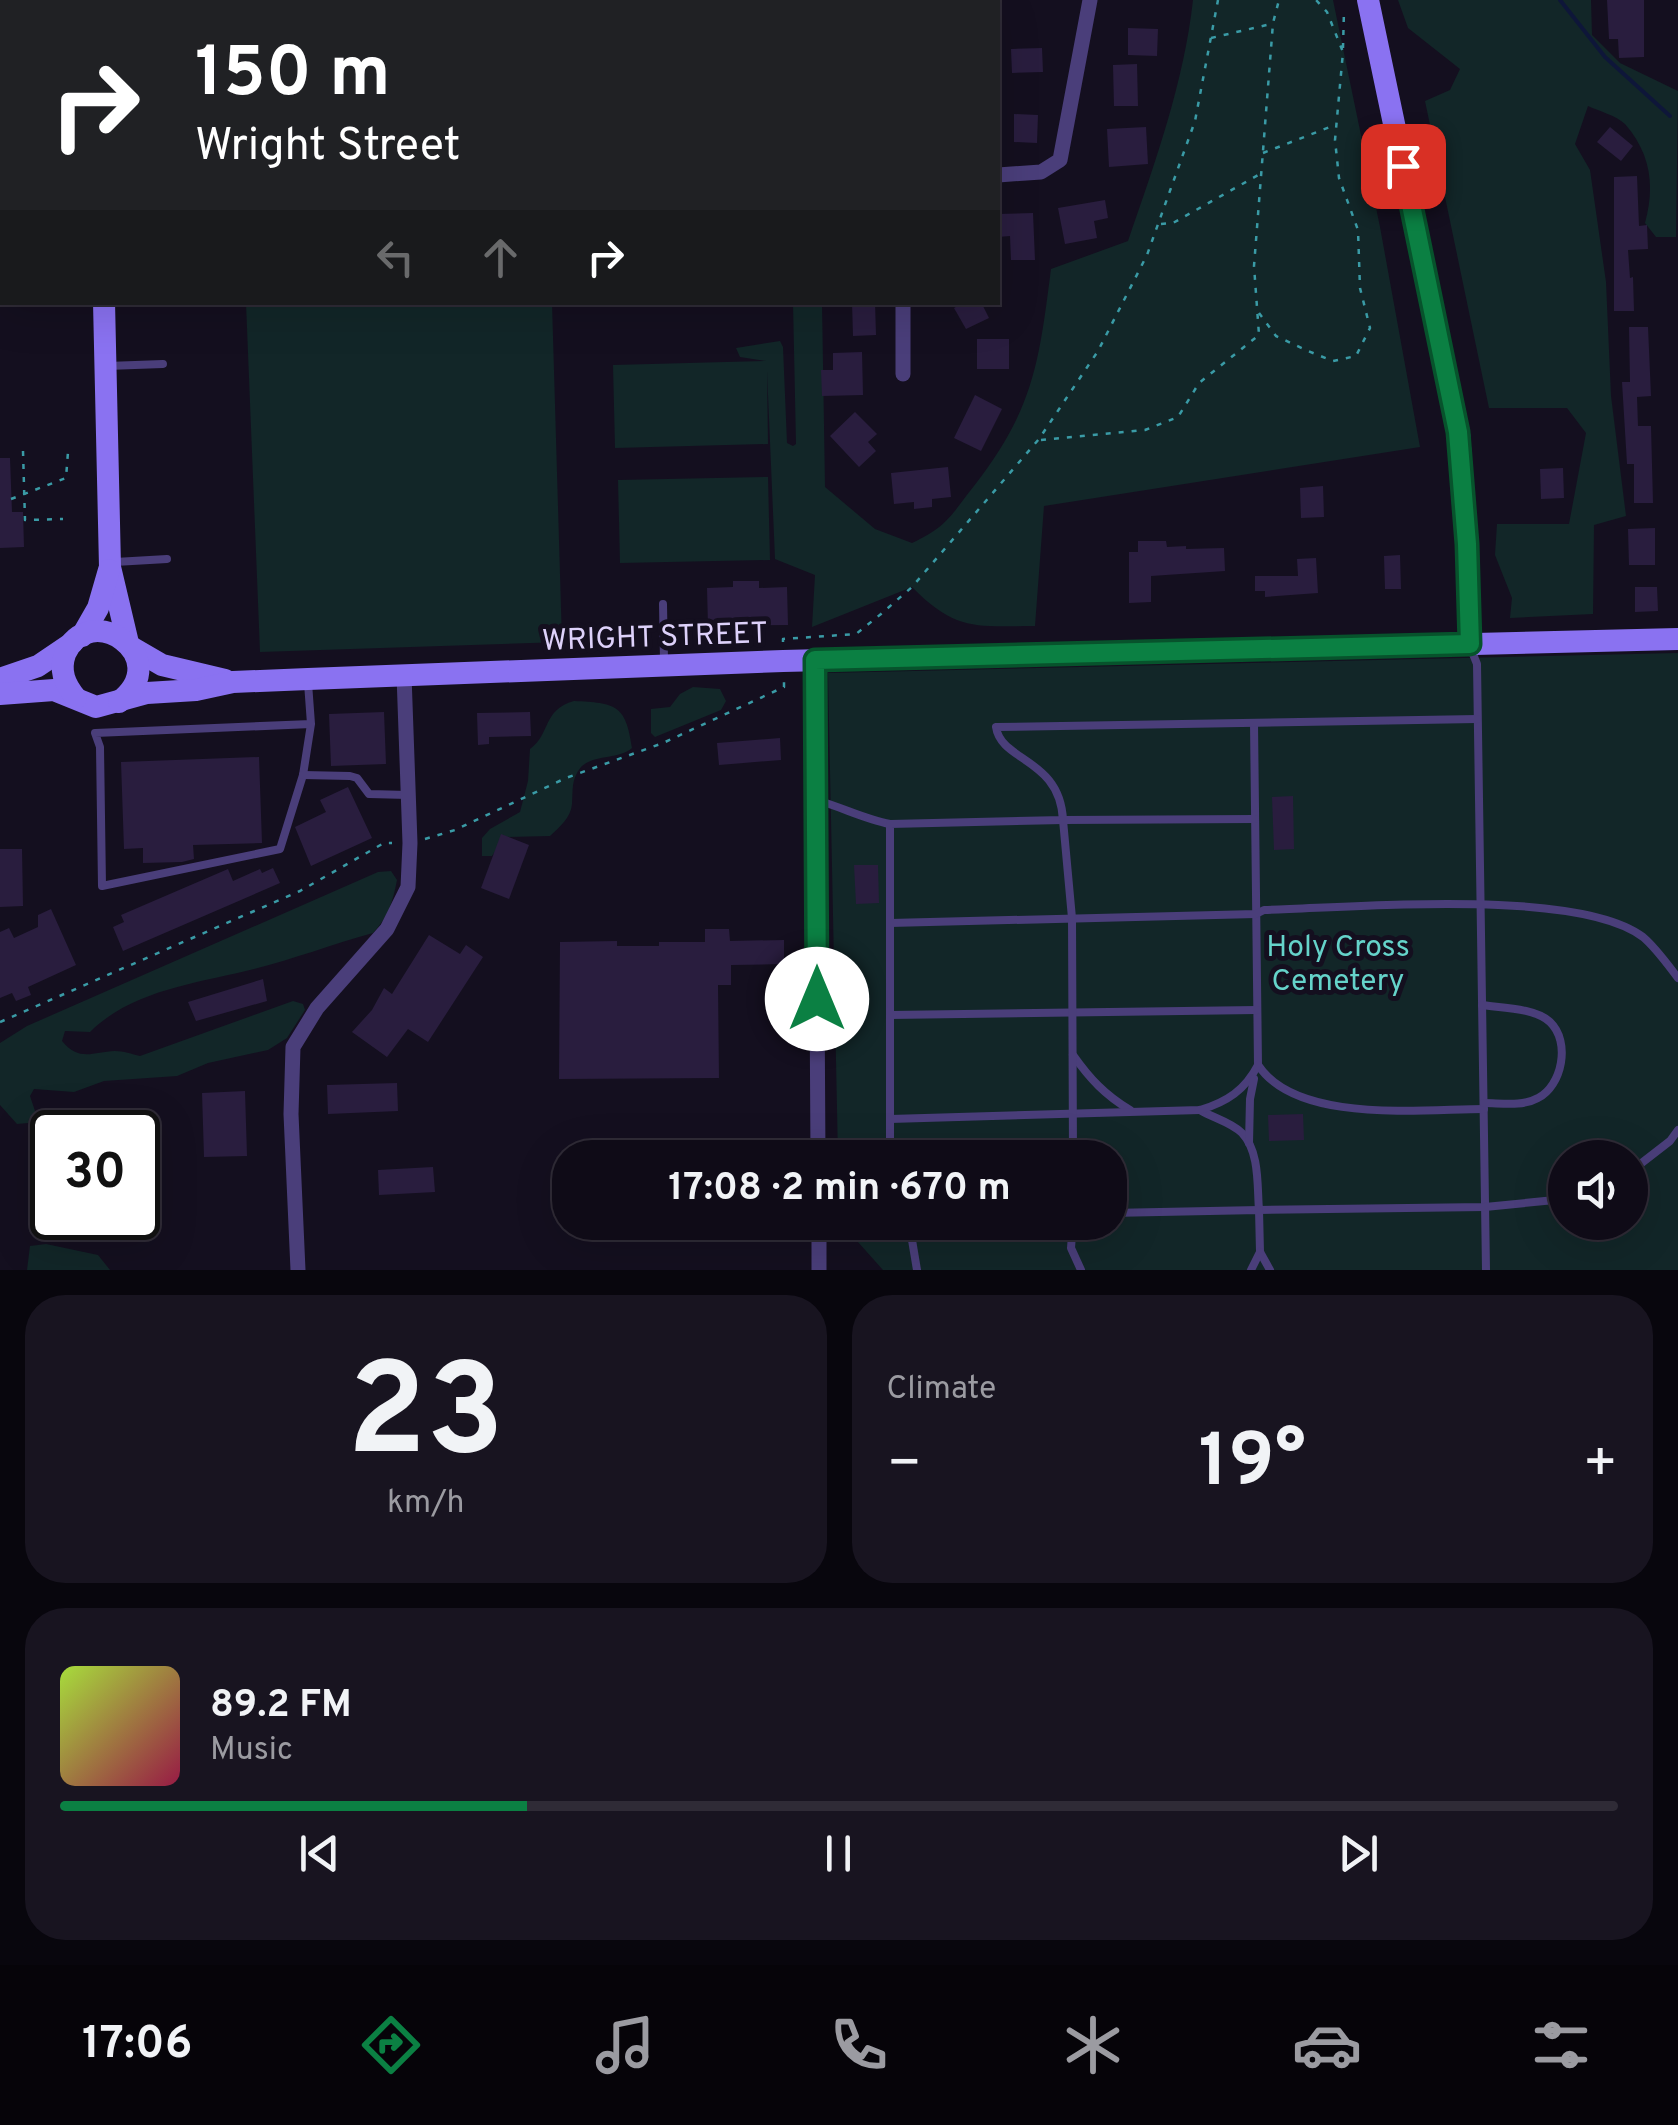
<!DOCTYPE html>
<meta charset="utf-8">
<style>
body{margin:0;font-family:Overpass,sans-serif;background:#181420;color:#f1f3f6;height:100vh;display:flex;flex-direction:column;font-size:38px;white-space:nowrap}
*{box-sizing:border-box;margin:0}
p{font-size:32px;color:#9b9ba1}
.icon{flex:none;width:55px;height:55px;fill:none;stroke:currentColor;stroke-width:2;stroke-linecap:round;stroke-linejoin:round}
.map{position:relative;height:1270px;overflow:hidden}
.side{display:flex;flex-direction:column;gap:25px;padding:25px;background:#08060d;flex:1}
.side>*{flex:none}
.banner{position:absolute;left:0px;top:0px;width:1000px;height:305px;box-shadow:0 10px 40px #0002,0 0 0 2px #2f2b36;background:#202124;color:#fff;overflow:hidden}
.tools{position:absolute;left:1548px;top:1140px;display:grid;gap:20px}
.tools a{display:grid;place-items:center;width:100px;height:100px;border-radius:50%;background:#0f0b17;box-shadow:0 10px 40px #0002,0 0 0 2px #2f2b36;font-size:50px}
.speed{position:absolute;left:30px;top:1110px;display:flex;gap:20px;font-size:50px;font-weight:700;text-align:center}
.speed>*{display:grid;place-content:center;width:130px;height:130px;border-radius:50%;background:#0f0b17;box-shadow:0 10px 40px #0002,0 0 0 2px #2f2b36;line-height:1}
.speed .limit{border:5px solid #111;border-radius:15px;background:#fff;color:#111}
.pin{position:absolute;display:grid;place-items:center;width:85px;height:85px;color:#fff;margin:-42px;border-radius:20px;box-shadow:0 5px 15px #0006}
.me{position:absolute;width:110px;margin:-55px;rotate:0deg;stroke-linejoin:round;filter:drop-shadow(0 0 8px #0008)}
.turn{display:flex;align-items:center;gap:35px;height:210px;padding:0 30px;font-size:45px}
.turn .icon{width:130px;height:130px;stroke-width:2.5}
.turn b{display:block;font-size:70px;line-height:85px}
.lanes{display:flex;align-items:center;height:95px;padding:0 30px;background:#0003;justify-content:center;gap:50px;direction:ltr}
.lanes .off{opacity:.35}
.big{font-size:75px;font-weight:700;line-height:1.1}
.side .widget{flex:1;display:flex;flex-direction:column;justify-content:center;gap:15px;min-width:0;padding:0 35px;border-radius:40px;background:#181420}
.side .dial{align-items:center;gap:0}
.dial b{font-size:130px;line-height:1}
.song{display:flex;align-items:center;gap:30px}
.cover{width:120px;height:120px;border-radius:15px;background:linear-gradient(135deg,hsl(80 70% 55%),hsl(340 70% 35%))}
.played{height:10px;border-radius:5px;background:linear-gradient(90deg,#0b8043 30%,#2f2b36 30%)}
.keys{display:flex;justify-content:space-around;direction:ltr}
.heat{display:flex;justify-content:space-between;align-items:center;font-size:55px;direction:ltr}
.side .tiles{flex:1;display:grid;gap:25px;grid-template-columns:1fr 1fr}
.widget:last-child{grid-column:span 2}
.trip{position:absolute;left:552px;top:1140px;width:575px;height:100px;border-radius:40px;background:#0f0b17;box-shadow:0 10px 40px #0002,0 0 0 2px #2f2b36;font-weight:700;line-height:100px;text-align:center}
.dock{display:flex;height:160px;justify-content:space-around;align-items:center;background:#060409;color:#9b9ba1}
.dock .icon{width:70px;height:70px}
.dock .selected{color:#0b8043}
.dock b{font-size:45px;color:#f1f3f6}
.map>svg:first-child{display:block}
</style>
<div class="map">
<svg width="1678" height="1270" viewBox="0 0 1678 1270">
<rect width="100%" height="100%" fill="#140f1f"/>
<!-- green -->
<g fill="#122628" fill-rule="evenodd">
<polygon points="387,0 817,0 817,2 390,2"/>
<path d="M1193,0H1333L1380,227L1420,447L1044,506L1035,626C977,626 956,632 912,587L812,627L815,575L775,559L767,371L768,444L615,448L613,365L766,361L740,357L736,348L780,341L783,347L787,443L793,446L796,444L793,303H822L825,487L875,529L912,543C947,527 951,515 974,486C1034,409 1039,362 1051,269L1128,241C1155,163 1184,82 1193,0Z"/>
<path d="M1398,0H1591L1592,35L1620,63L1678,91L1676,237H1656L1645,223C1655,186 1651,154 1625,124C1617,116 1599,111 1588,106L1575,144L1590,170L1606,282L1611,396L1626,516L1594,525L1593,614L1510,618L1512,598L1495,555L1497,524H1569L1586,433L1567,408H1489L1425,101L1450,90L1460,69L1408,28Z"/>
<polygon points="246,303 552,303 562,642 260,652"/>
<polygon points="768,477 770,560 620,563 618,480"/>
<path d="M1678,653V1270H883L841,1223L1110,1222V1158L838,1157L828,673ZM1565,1158H1630V1222H1565Z"/>
<polygon points="693,687 720,689 726,701 721,710 655,737 651,733 651,709 670,707 680,694"/>
<path d="M574,701C615,703 626,704 632,748C618,760 594,754 581,767C571,779 573,790 572,804C571,817 560,827 550,836L504,837L492,856H482V838L490,829L520,812L528,781L530,749C551,734 542,710 574,701Z"/>
<path d="M391,871L397,880C393,901 388,917 373,933C333,944 294,959 254,969C198,983 132,990 90,1032L65,1031L62,1041C79,1062 93,1052 115,1051C123,1051 132,1054 140,1056L293,1001L303,1004L305,1010L287,1038L268,1050L208,1063L177,1076L104,1081L74,1092L34,1089L30,1096L36,1114L28,1123L17,1124L0,1105V1043L27,1026L378,872Z"/>
<polygon points="46,1244 98,1255 110,1270 27,1270 30,1246"/>
</g>
<g fill="none" stroke-linecap="round" stroke-linejoin="round">
<!-- stream -->
<polyline stroke="#0e1639" stroke-width="4" points="1560,0 1605,57 1670,116"/>
</g>
<!-- building -->
<g fill="#291d3e">
<polygon points="1607,0 1644,0 1644,57 1619,58 1618,39 1609,39"/>
<polygon points="1128,28 1158,29 1157,56 1128,55"/>
<polygon points="1042,48 1043,72 1012,73 1011,49"/>
<polygon points="1137,64 1138,106 1114,106 1113,65"/>
<polygon points="1014,114 1038,115 1037,143 1014,142"/>
<polygon points="1146,127 1148,164 1109,167 1107,129"/>
<polygon points="1610,127 1633,146 1621,161 1597,142"/>
<polygon points="1637,176 1639,226 1647,225 1648,249 1628,250 1630,278 1633,277 1634,311 1614,311 1614,177"/>
<polygon points="1105,200 1108,218 1094,221 1097,238 1065,244 1058,208"/>
<polygon points="1033,213 1035,260 1011,260 1010,236 998,237 998,214"/>
<polygon points="852,302 875,302 876,335 853,336"/>
<polygon points="965,302 981,302 989,318 966,329 954,308"/>
<polygon points="1629,327 1648,327 1651,396 1637,397 1638,426 1651,426 1653,503 1634,503 1634,464 1627,464 1622,382 1630,382"/>
<rect x="977" y="339" width="32" height="30"/>
<polygon points="862,352 863,395 822,396 821,370 833,370 833,353"/>
<polygon points="975,395 1002,409 981,451 954,438"/>
<polygon points="855,412 877,434 868,442 876,451 859,467 830,436"/>
<polygon points="0,458 10,458 12,512 23,512 24,547 0,548"/>
<polygon points="948,467 951,497 932,499 932,507 914,509 914,502 894,504 891,473"/>
<polygon points="1563,468 1564,498 1541,499 1540,469"/>
<polygon points="1323,486 1324,517 1301,518 1300,488"/>
<polygon points="1655,528 1655,565 1629,565 1628,529"/>
<polygon points="1138,541 1166,541 1167,547 1186,546 1186,549 1224,548 1225,571 1151,576 1151,602 1129,603 1129,552 1138,552"/>
<polygon points="1400,555 1401,589 1385,589 1384,556"/>
<polygon points="1316,558 1318,593 1265,597 1265,591 1255,591 1255,576 1298,576 1297,559"/>
<polygon points="733,581 759,581 759,588 787,587 788,625 708,626 707,588 733,587"/>
<polygon points="1635,587 1657,587 1658,611 1635,612"/>
<polygon points="384,712 386,764 331,766 329,714"/>
<polygon points="530,712 531,736 489,737 489,744 478,745 477,713"/>
<polygon points="780,738 781,760 719,765 717,743"/>
<polygon points="259,757 262,843 193,845 194,859 182,862 143,863 143,848 124,849 121,762"/>
<polygon points="348,787 372,838 311,866 295,827 326,812 320,800"/>
<polygon points="1293,796 1294,849 1274,850 1272,797"/>
<polygon points="501,834 529,845 509,899 481,888"/>
<polygon points="0,849 22,849 23,906 0,907"/>
<polygon points="854,865 878,865 879,903 856,904"/>
<polygon points="273,868 280,883 123,951 113,927 124,922 121,915 228,869 233,881 260,869 262,873"/>
<polygon points="51,909 76,965 28,987 31,995 16,1001 12,993 0,998 0,932 9,928 14,938 38,927 38,915"/>
<polygon points="705,929 729,929 730,941 784,940 784,964 731,965 731,985 718,985 719,1078 559,1079 560,942 617,941 617,946 659,946 659,942 705,942"/>
<polygon points="429,935 460,954 466,945 483,957 428,1042 408,1029 387,1057 352,1032 372,1010 384,988 392,994"/>
<polygon points="263,979 267,1001 196,1021 188,1002"/>
<polygon points="397,1083 398,1111 328,1114 327,1085"/>
<polygon points="245,1091 247,1156 204,1157 202,1093"/>
<polygon points="1303,1114 1304,1140 1269,1141 1268,1115"/>
<polygon points="433,1167 435,1192 379,1195 378,1170"/>
</g>
<g fill="none" stroke-linecap="round" stroke-linejoin="round">
<!-- path -->
<g stroke="#3a9ba6" stroke-width="2.5" stroke-dasharray="5 8" stroke-linecap="butt">
<polyline points="71,0 74,2"/>
<polyline points="0,8 2,8"/>
<polyline points="1211,38 1271,24"/>
<polyline points="1343,48 1344,10"/>
<polyline points="1263,153 1335,125"/>
<polyline points="0,196 2,196"/>
<polyline points="1161,224 1173,223 1260,174"/>
<polyline points="1259,313 1276,336 1308,351 1333,361 1356,356 1370,328 1360,288 1358,230 1339,178 1335,140 1343,52 1327,12 1316,0"/>
<polyline points="1041,440 1145,430 1178,417 1199,383 1259,335 1254,266 1273,23 1279,0"/>
<polyline points="23,451 25,520 63,519"/>
<polyline points="11,499 66,478 68,452"/>
<polyline points="783,642 783,639 856,634 881,614 912,587 1039,439 1098,351 1147,255 1195,121 1218,0"/>
<polyline points="425,839 455,830 566,778 663,743 784,687 784,680"/>
<polyline points="0,1022 300,891 384,843 392,843"/>
</g>
<!-- lane -->
<g stroke="#4a3e7a" stroke-width="8">
<polyline points="107,366 163,364"/>
<polyline points="115,562 167,559"/>
<polyline points="663,604 664,660"/>
<polyline points="1471,649 1477,664 1486,1270"/>
<polyline points="308,683 311,724 95,733 100,747 102,886 280,849 303,775 311,724"/>
<path d="M1254,723L1258,1065C1297,1124 1421,1109 1484,1109"/>
<polyline points="303,775 350,776 357,778 369,794 408,795"/>
<path d="M816,800C842,807 864,819 890,824"/>
<path d="M890,923L1256,914L1264,910C1351,908 1577,887 1643,937C1656,948 1668,965 1678,978"/>
<path d="M1482,1005C1502,1008 1535,1008 1550,1022C1571,1042 1562,1086 1538,1098C1522,1107 1501,1103 1484,1103"/>
<polyline points="890,1015 1257,1010"/>
<path d="M1073,1055C1090,1079 1105,1095 1130,1110"/>
<path d="M1200,1110C1213,1118 1231,1122 1242,1133C1260,1152 1257,1186 1259,1210L1485,1207L1565,1199"/>
<path d="M890,1119L1200,1110C1227,1102 1245,1090 1258,1065"/>
<polyline points="1249,1143 1250,1099 1254,1079"/>
<path d="M890,1158V824L1063,820C1060,758 1001,762 996,727L1477,719"/>
<polyline points="1073,1158 1072,918 1063,820 1255,819"/>
<polyline points="1630,1172 1670,1141 1678,1130"/>
<polyline points="1110,1213 1259,1210 1260,1252 1270,1270"/>
<polyline points="909,1222 917,1270"/>
<polyline points="1073,1222 1071,1248 1081,1270"/>
<polyline points="1251,1270 1260,1252"/>
</g>
<!-- street -->
<g stroke="#4a3e7a" stroke-width="15">
<polyline points="899,0 900,2"/>
<polyline points="998,175 1041,172 1060,160 1090,0"/>
<polyline points="903,302 903,374"/>
<polyline points="815,660 818,1158"/>
<polyline points="819,1222 819,1270"/>
<polyline points="298,1270 291,1114 293,1047 317,1008 387,929 408,887 410,843 404,675"/>
</g>
<!-- secondary -->
<g stroke="#8a72f1" stroke-width="22">
<polyline points="94,0 94,2"/>
<polyline points="1368,0 1459,433 1467,544 1470,644"/>
<polyline points="104,302 110,567 128,643"/>
<polyline points="82,636 98,608 109,570"/>
<polyline points="131,647 162,665 225,680"/>
<polyline points="0,679 38,666 72,643"/>
<polyline points="0,694 54,690 96,707 147,693 196,690 233,682 308,679 783,661 1678,639"/>
<path d="M76,698C65,685 59,671 65,654C89,598 177,657 119,702"/>
</g>
</g>
<g fill="none" stroke-linecap="round" stroke-linejoin="round">
<!-- route casing -->
<g stroke="#07532c" stroke-width="25">
<polyline id="route" points="817,999 815,660 1470,644 1467,544 1458,432 1403,166"/>
</g>
<!-- route -->
<use href="#route" stroke="#0b8043" stroke-width="18"/>
</g>
<g text-anchor="middle" stroke-width="10" stroke-linejoin="round" paint-order="stroke">
<!-- street labels -->
<g font-size="30" fill="#ddd1fa" stroke="#140f1f">
<text transform="translate(655 636) rotate(-2)" y="10">WRIGHT STREET</text>
</g>
<!-- park labels -->
<g font-size="30" fill="#65d3ca" stroke="#140f1f">
<text x="1338" y="956">Holy Cross<tspan x="1338" dy="34">Cemetery</tspan></text>
</g>
</g>
</svg>
<div class="tools">
<a><svg class="icon" aria-label="sound" viewBox="0 0 24 24"><path d="M4 9h4l5-4v14l-5-4H4zM17 9q2 3 0 6"/></svg></a>
</div>
<div class="speed"><div class="limit">30</div></div>
<div class="pin" style="left:1403px;top:166px;background:#d93025"><svg class="icon" aria-label="arrive" viewBox="0 0 24 24"><path d="M6 21V4h12l-3 4 3 4H6"/></svg></div>
<svg class="me" style="left:817px;top:999px" viewBox="-20 -20 40 40"><circle r="19" fill="#fff"/><path d="M0-13L10 11 0 6-10 11z" fill="#0b8043"/></svg>
<div class="trip">17:08 · 2 min · 670 m</div>
<div class="banner">
<div class="turn"><svg class="icon" aria-label="right" viewBox="0 0 24 24"><path d="M7 20v-9h11M14 6l5 5-5 5"/></svg><div><b>150 m</b>Wright Street</div></div>
<div class="lanes"><svg class="icon off" aria-label="left" viewBox="0 0 24 24"><path d="M17 20v-9H6M10 6l-5 5 5 5"/></svg><svg class="icon off" aria-label="ahead" viewBox="0 0 24 24"><path d="M12 20V5M6 11l6-6 6 6"/></svg><svg class="icon" aria-label="right" viewBox="0 0 24 24"><path d="M7 20v-9h11M14 6l5 5-5 5"/></svg></div>
</div>
</div>
<section class="side">
<div class="tiles">
<div class="widget dial"><b>23</b><p>km/h</p></div>
<div class="widget"><p>Climate</p>
<div class="heat"><a>−</a><b class="big">19°</b><a>+</a></div>
</div>
<div class="widget">
<div class="song"><i class="cover"></i><div><b>89.2 FM</b><p>Music</p></div></div>
<div class="played"></div>
<div class="keys"><svg class="icon" aria-label="previous" viewBox="0 0 24 24"><path d="M18 5L8 12l10 7zM5 5v14"/></svg><svg class="icon" aria-label="pause" viewBox="0 0 24 24"><path d="M8 5v14M16 5v14"/></svg><svg class="icon" aria-label="next" viewBox="0 0 24 24"><path d="M6 5l10 7-10 7zM19 5v14"/></svg></div>
</div>
</div>
</section>
<nav class="dock">
<b>17:06</b>
<svg class="icon selected" aria-label="directions" viewBox="0 0 24 24"><path d="M12 3l9 9-9 9-9-9zM9 14v-3h6M13 9l2 2-2 2"/></svg>
<svg class="icon" aria-label="music" viewBox="0 0 24 24"><path d="M9 18V5l10-2v13"/><circle cx="6" cy="18" r="3"/><circle cx="16" cy="16" r="3"/></svg>
<svg class="icon" aria-label="phone" viewBox="0 0 24 24"><path d="M5 4h4l2 5-3 2q2 4 5 5l2-3 5 2v4C11 20 4 13 5 4z"/></svg>
<svg class="icon" aria-label="climate" viewBox="0 0 24 24"><path d="M12 3v18M4 7l16 10M4 17L20 7"/></svg>
<svg class="icon" aria-label="car" viewBox="0 0 24 24"><path d="M5 17H2v-5l4-1 3-4h7l3 4 3 1v5h-3M9 17h6M6 11h13"/><circle cx="7" cy="17" r="2"/><circle cx="17" cy="17" r="2"/></svg>
<svg class="icon" aria-label="filters" viewBox="0 0 24 24"><path d="M4 7h16M4 17h16"/><circle cx="9" cy="7" r="2"/><circle cx="15" cy="17" r="2"/></svg>
</nav>
